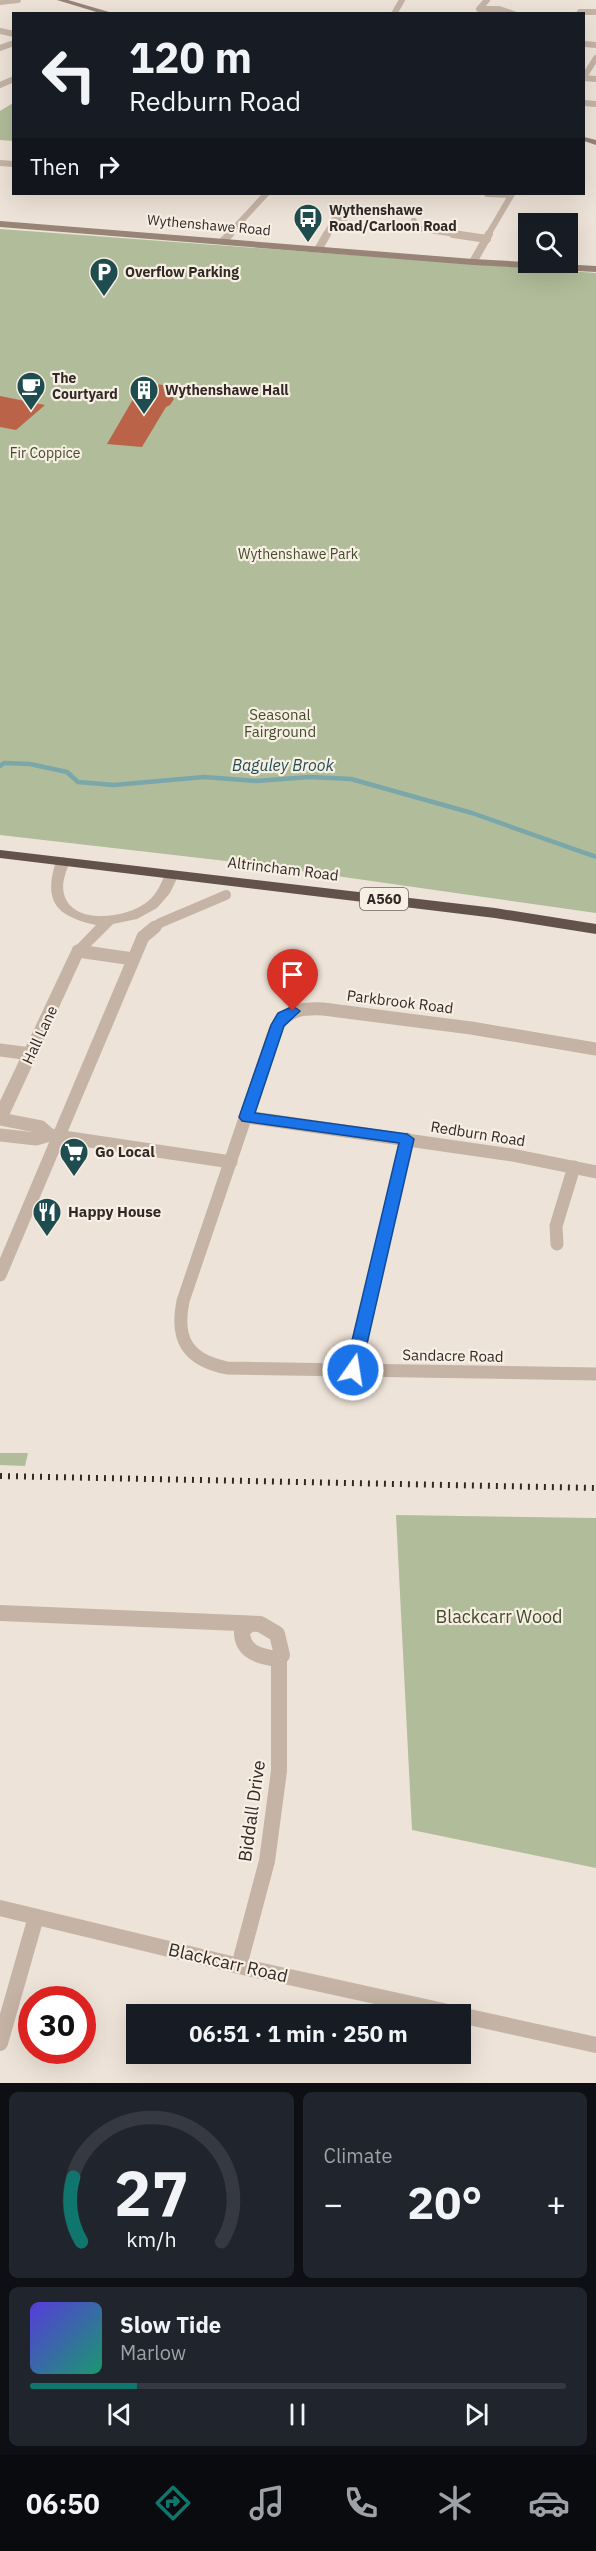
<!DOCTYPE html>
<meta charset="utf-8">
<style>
body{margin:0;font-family:"IBM Plex Sans",sans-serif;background:#20242c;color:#f1f3f6;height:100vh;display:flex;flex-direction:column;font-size:22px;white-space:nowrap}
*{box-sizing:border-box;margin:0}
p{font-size:20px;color:#9ea1a6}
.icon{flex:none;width:33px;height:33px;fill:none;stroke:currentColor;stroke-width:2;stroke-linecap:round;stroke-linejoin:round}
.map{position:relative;height:2083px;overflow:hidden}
.details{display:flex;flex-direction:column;gap:9px;padding:9px;background:#0d0f14;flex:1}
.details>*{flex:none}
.top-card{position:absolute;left:12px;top:12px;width:573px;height:183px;border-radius:0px;box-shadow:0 6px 24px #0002;background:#171b24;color:#f1f3f6;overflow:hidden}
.fabs{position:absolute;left:518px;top:213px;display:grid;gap:12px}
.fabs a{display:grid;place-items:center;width:60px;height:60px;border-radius:0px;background:#171b24;box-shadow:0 6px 24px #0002;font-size:30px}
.speed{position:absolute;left:18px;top:1986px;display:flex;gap:12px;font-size:30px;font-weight:700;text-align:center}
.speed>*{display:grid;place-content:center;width:78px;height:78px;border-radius:50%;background:#171b24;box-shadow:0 6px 24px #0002;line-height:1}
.speed .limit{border:9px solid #d22;background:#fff;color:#111}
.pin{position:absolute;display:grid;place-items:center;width:51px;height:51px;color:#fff;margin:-62px -26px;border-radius:50% 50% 50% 0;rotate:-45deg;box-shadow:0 0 6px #0007}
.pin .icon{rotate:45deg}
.me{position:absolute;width:66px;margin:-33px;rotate:13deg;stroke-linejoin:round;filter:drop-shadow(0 0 4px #0008)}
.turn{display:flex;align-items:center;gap:21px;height:126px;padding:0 18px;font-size:27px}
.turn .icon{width:78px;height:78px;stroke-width:2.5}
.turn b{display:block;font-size:42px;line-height:51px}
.then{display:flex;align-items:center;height:57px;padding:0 18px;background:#0003;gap:12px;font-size:22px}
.big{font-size:45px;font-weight:700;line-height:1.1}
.details .card{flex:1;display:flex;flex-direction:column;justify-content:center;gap:9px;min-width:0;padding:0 21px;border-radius:9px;background:#20242c}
.details .dial{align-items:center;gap:0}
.dial svg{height:156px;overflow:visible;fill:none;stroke:#363941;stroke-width:7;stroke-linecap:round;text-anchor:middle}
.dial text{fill:#f1f3f6;stroke:none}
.song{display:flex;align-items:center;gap:18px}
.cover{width:72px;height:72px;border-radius:9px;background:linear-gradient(135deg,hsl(250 70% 55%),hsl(160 70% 35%))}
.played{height:6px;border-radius:3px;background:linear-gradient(90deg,#0f766e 20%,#363941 20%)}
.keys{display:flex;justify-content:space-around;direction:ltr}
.heat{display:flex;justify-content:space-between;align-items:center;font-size:33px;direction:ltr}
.details .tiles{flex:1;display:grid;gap:9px;grid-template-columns:1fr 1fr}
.card:last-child{grid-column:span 2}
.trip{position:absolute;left:126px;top:2004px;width:345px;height:60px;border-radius:0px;background:#171b24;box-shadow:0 6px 24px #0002;font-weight:700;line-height:60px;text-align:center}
.tab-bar{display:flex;height:96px;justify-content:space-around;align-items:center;background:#090b0e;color:#9ea1a6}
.tab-bar .icon{width:42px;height:42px}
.tab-bar .active{color:#0f766e}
.tab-bar b{font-size:27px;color:#f1f3f6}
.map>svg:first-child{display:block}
</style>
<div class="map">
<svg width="596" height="2083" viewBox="0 0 596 2083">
<rect width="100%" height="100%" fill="#eee3d8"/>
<!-- green -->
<g fill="#b1bc9a">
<polygon points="13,103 13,141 0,140 0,111"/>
<polygon points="0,229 596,273 596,913 252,864 0,835"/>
<polygon points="0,1453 28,1453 25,1466 0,1465"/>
<polygon points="396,1515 596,1518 596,1868 412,1830"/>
</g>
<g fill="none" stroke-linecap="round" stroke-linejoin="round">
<!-- stream -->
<polyline stroke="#7aa7a9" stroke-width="4.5" points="0,766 4,763 30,764 67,772 78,782 114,785 204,777 256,781 310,777 351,779 472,813 596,857"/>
</g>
<!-- building -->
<g fill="#bb6349">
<polygon points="152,384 176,386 171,395 174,399 170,405 166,407 142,447 107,444 136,394 140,395 143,390 150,390"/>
<polygon points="0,396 45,405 16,430 0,427"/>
</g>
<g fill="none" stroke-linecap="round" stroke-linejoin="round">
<!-- minor-far4 -->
<g stroke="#c5b3a5" stroke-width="6">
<polyline points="487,0 479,9 499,9 514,14"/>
<polyline points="0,2 18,0"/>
<polyline points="580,12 596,12"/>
<polyline points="394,14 402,0"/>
<polyline points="0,31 14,34"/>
<polyline points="584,44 596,45"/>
<polyline points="0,48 14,43"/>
<polyline points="584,77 596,58"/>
<polyline points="584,78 596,79"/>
<polyline points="0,85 14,79"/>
<polyline points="584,103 596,104"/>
<polyline points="0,163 14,164"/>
<polyline points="487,194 511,195"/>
<polyline points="414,221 416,228 462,235"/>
<polyline points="228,235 266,194"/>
<polyline points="326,235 335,218 345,218"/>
<polyline points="488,235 512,194"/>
</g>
<!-- minor-far3 -->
<g stroke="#c5b3a5" stroke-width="8">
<polyline points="453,234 487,239"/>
<polyline points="224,240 230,234"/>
<polyline points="319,248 327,234"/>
<polyline points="473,262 489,234"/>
</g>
<!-- minor-far2 -->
<polyline stroke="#c5b3a5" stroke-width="10" points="153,929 160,923 226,895"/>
<!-- minor-far1 -->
<g stroke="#c5b3a5" stroke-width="13">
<polyline points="78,951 133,959"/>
<path d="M596,1049L471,1028L323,1009C302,1008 286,1010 275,1030L183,1301C175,1340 188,1360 227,1368L596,1374"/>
<polyline points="0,1050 31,1054"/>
<polyline points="247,1117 512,1155 596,1172"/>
<polyline points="0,1119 41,1127 50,1135"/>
<polyline points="0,1135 36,1139 50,1135 231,1162"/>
<polyline points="557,1244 556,1226 574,1167"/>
<polyline points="0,1275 143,937 155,927"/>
<polyline points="353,1370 407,1139"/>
</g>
<!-- minor -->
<g stroke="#c5b3a5" stroke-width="16">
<polyline points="0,1613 260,1624 277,1634 282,1655 279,1659 279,1771 267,1861 239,1966"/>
<path d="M250,1624L242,1630C241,1652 260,1657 279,1659"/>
<polyline points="0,1908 239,1966 457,2014"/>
<polyline points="460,2015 596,2045"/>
<polyline points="0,2043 36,1917"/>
</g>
<!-- tertiary -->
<path fill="#c5b3a5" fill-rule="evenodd" d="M63,857L70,861C66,872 60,885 65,897C76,926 129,917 147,902C158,894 161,882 167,871L172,870L179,874L170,893L157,908L137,919L113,924L84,953L8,1118L0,1123V1101L71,951L96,925C56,916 43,902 56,861Z"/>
<!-- secondary -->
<g fill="#988377" fill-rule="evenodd">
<polygon points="57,0 68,0 116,14 103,14"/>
<polygon points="584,137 596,140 596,145 584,141"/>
<polygon points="0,221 473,259 596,266 596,272 473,265 0,227"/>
</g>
<!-- trunk -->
<polygon fill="#62524b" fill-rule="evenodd" points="0,850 495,908 596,924 596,934 495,918 0,858"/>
<!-- rail -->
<polyline stroke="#322926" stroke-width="6" stroke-dasharray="2 6" stroke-linecap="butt" points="0,1476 596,1488"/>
</g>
<!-- route -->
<polygon fill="#1a73e8" stroke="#114b97" stroke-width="1.5" points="293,1006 300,1011 284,1026 255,1113 407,1134 414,1139 361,1370 353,1377 345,1370 399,1143 242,1121 239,1117 271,1025 278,1013"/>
<!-- icons -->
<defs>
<g id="bus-pin" transform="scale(1.5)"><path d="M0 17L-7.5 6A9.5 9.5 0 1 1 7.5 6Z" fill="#1f4d4f" stroke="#f7eee4"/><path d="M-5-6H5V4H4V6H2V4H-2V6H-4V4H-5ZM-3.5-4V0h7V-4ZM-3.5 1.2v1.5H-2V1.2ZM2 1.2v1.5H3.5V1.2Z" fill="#fff"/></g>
<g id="parking-pin" transform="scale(1.5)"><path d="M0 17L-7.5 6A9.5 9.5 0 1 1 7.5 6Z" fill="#1f4d4f" stroke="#f7eee4"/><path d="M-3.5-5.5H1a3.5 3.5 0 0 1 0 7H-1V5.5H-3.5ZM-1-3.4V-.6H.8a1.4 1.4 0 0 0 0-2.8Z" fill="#fff"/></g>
<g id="cafe-pin" transform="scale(1.5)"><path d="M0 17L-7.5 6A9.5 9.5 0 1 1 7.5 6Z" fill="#1f4d4f" stroke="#f7eee4"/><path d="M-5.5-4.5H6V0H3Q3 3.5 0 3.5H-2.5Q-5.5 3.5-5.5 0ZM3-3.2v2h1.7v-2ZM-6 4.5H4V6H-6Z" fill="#fff"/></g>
<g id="building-pin" transform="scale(1.5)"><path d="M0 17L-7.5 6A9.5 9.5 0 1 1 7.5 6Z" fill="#1f4d4f" stroke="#f7eee4"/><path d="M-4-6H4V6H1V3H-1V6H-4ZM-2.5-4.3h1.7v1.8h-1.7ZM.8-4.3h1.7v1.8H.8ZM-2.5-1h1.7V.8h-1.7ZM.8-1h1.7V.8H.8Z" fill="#fff"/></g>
<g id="supermarket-pin" transform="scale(1.5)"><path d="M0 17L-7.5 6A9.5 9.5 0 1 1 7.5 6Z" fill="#1f4d4f" stroke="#f7eee4"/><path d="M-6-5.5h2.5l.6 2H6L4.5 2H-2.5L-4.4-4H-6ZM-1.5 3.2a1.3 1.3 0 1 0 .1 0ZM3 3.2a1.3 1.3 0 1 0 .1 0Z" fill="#fff"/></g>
<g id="restaurant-pin" transform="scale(1.5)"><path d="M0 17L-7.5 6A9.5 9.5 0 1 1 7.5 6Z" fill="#1f4d4f" stroke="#f7eee4"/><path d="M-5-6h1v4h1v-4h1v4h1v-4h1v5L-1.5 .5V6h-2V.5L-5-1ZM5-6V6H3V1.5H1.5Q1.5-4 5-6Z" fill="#fff"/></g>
</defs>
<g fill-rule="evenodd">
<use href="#bus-pin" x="308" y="218"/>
<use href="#parking-pin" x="104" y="272"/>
<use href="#cafe-pin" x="31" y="386"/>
<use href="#building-pin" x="144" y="390"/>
<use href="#supermarket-pin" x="74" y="1152"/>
<use href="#restaurant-pin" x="47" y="1212"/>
</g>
<g text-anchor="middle" stroke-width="4.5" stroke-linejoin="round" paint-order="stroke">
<!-- far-poi labels -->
<g font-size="14" font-weight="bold" fill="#322926" stroke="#f7eee4" text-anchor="start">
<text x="329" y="215">Wythenshawe<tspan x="329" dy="16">Road/Carloon Road</tspan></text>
<text x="125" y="277">Overflow Parking</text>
<text x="52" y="383">The<tspan x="52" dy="16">Courtyard</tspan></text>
<text x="165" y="395">Wythenshawe Hall</text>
</g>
<!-- far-street labels -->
<g font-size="14" fill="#322926" stroke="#f7eee4">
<text transform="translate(209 225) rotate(5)" y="5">Wythenshawe Road</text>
</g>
<!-- far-park labels -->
<g font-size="14" fill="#424d2c" stroke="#f7eee4">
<text x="45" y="458">Fir Coppice</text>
<text x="298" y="559">Wythenshawe Park</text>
</g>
<!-- shield labels -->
<rect fill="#f7eee4" stroke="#6d645f" stroke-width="1.5" x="360" y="888" width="48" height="22" rx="4.5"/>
<g font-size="14" font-weight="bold" fill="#322926">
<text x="384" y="904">A560</text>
</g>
<!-- park labels -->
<g font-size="15" fill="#424d2c" stroke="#f7eee4">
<text x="280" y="720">Seasonal<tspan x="280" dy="17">Fairground</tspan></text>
</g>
<!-- street labels -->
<g font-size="15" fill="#322926" stroke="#f7eee4">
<text transform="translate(283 869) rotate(7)" y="5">Altrincham Road</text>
<text transform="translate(400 1002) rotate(7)" y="5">Parkbrook Road</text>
<text transform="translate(40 1035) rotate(-65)" y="5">Hall Lane</text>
<text transform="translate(478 1134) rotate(9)" y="5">Redburn Road</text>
<text transform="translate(453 1356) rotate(1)" y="5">Sandacre Road</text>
</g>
<!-- poi labels -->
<g font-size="15" font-weight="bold" fill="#322926" stroke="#f7eee4" text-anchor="start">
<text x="95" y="1157">Go Local</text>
<text x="68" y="1217">Happy House</text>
</g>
<!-- water labels -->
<g font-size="16" font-style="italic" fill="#1f4d4f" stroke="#f7eee4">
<text x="283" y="771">Baguley Brook</text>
</g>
<!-- near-park labels -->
<g font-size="18" fill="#424d2c" stroke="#f7eee4">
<text x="499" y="1623">Blackcarr Wood</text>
</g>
<!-- near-street labels -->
<g font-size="18" fill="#322926" stroke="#f7eee4">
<text transform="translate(252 1811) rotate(-82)" y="6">Biddall Drive</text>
<text transform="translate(228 1963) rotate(13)" y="6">Blackcarr Road</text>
</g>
</g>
</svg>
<div class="fabs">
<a><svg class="icon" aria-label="search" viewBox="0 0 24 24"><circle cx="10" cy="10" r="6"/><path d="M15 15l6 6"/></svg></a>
</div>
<div class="speed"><div class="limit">30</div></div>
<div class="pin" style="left:293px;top:1011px;background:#d93025"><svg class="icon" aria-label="arrive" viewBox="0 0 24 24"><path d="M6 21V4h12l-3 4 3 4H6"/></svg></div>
<svg class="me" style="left:353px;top:1370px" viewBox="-20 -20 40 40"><circle r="17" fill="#1a73e8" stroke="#fff" stroke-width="3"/><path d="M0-11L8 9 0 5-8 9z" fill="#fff"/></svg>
<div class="trip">06:51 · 1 min · 250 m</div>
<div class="top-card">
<div class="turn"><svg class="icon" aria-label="left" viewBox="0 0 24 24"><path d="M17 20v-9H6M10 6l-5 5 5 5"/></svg><div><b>120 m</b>Redburn Road</div></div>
<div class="then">Then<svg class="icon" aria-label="right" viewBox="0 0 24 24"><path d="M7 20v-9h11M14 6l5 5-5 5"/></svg></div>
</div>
</div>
<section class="details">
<div class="tiles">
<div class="card dial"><svg viewBox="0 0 100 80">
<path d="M14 69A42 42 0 1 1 86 69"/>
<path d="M14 69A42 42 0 0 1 10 36" stroke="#0f766e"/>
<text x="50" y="56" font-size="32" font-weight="700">27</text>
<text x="50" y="72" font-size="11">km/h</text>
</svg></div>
<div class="card"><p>Climate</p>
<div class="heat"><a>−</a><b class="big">20°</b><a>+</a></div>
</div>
<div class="card">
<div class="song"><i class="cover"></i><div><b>Slow Tide</b><p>Marlow</p></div></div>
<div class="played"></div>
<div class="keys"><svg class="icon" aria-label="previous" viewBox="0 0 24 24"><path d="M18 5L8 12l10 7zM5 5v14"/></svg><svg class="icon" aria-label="pause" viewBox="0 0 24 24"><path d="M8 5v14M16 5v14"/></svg><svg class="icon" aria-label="next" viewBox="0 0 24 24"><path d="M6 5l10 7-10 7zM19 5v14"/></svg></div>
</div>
</div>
</section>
<nav class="tab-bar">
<b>06:50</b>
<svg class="icon active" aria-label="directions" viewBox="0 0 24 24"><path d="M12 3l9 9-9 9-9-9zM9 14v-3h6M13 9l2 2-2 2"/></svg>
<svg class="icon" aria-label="music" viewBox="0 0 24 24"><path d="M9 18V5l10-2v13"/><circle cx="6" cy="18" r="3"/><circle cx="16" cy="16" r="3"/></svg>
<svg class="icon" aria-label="phone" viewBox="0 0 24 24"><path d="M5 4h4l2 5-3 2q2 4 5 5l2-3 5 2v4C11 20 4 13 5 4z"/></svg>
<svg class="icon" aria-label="climate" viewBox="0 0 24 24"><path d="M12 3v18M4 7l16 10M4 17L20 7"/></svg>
<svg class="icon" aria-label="car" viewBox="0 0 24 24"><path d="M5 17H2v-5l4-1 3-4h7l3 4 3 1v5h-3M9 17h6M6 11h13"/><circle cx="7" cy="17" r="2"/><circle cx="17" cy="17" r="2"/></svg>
</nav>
